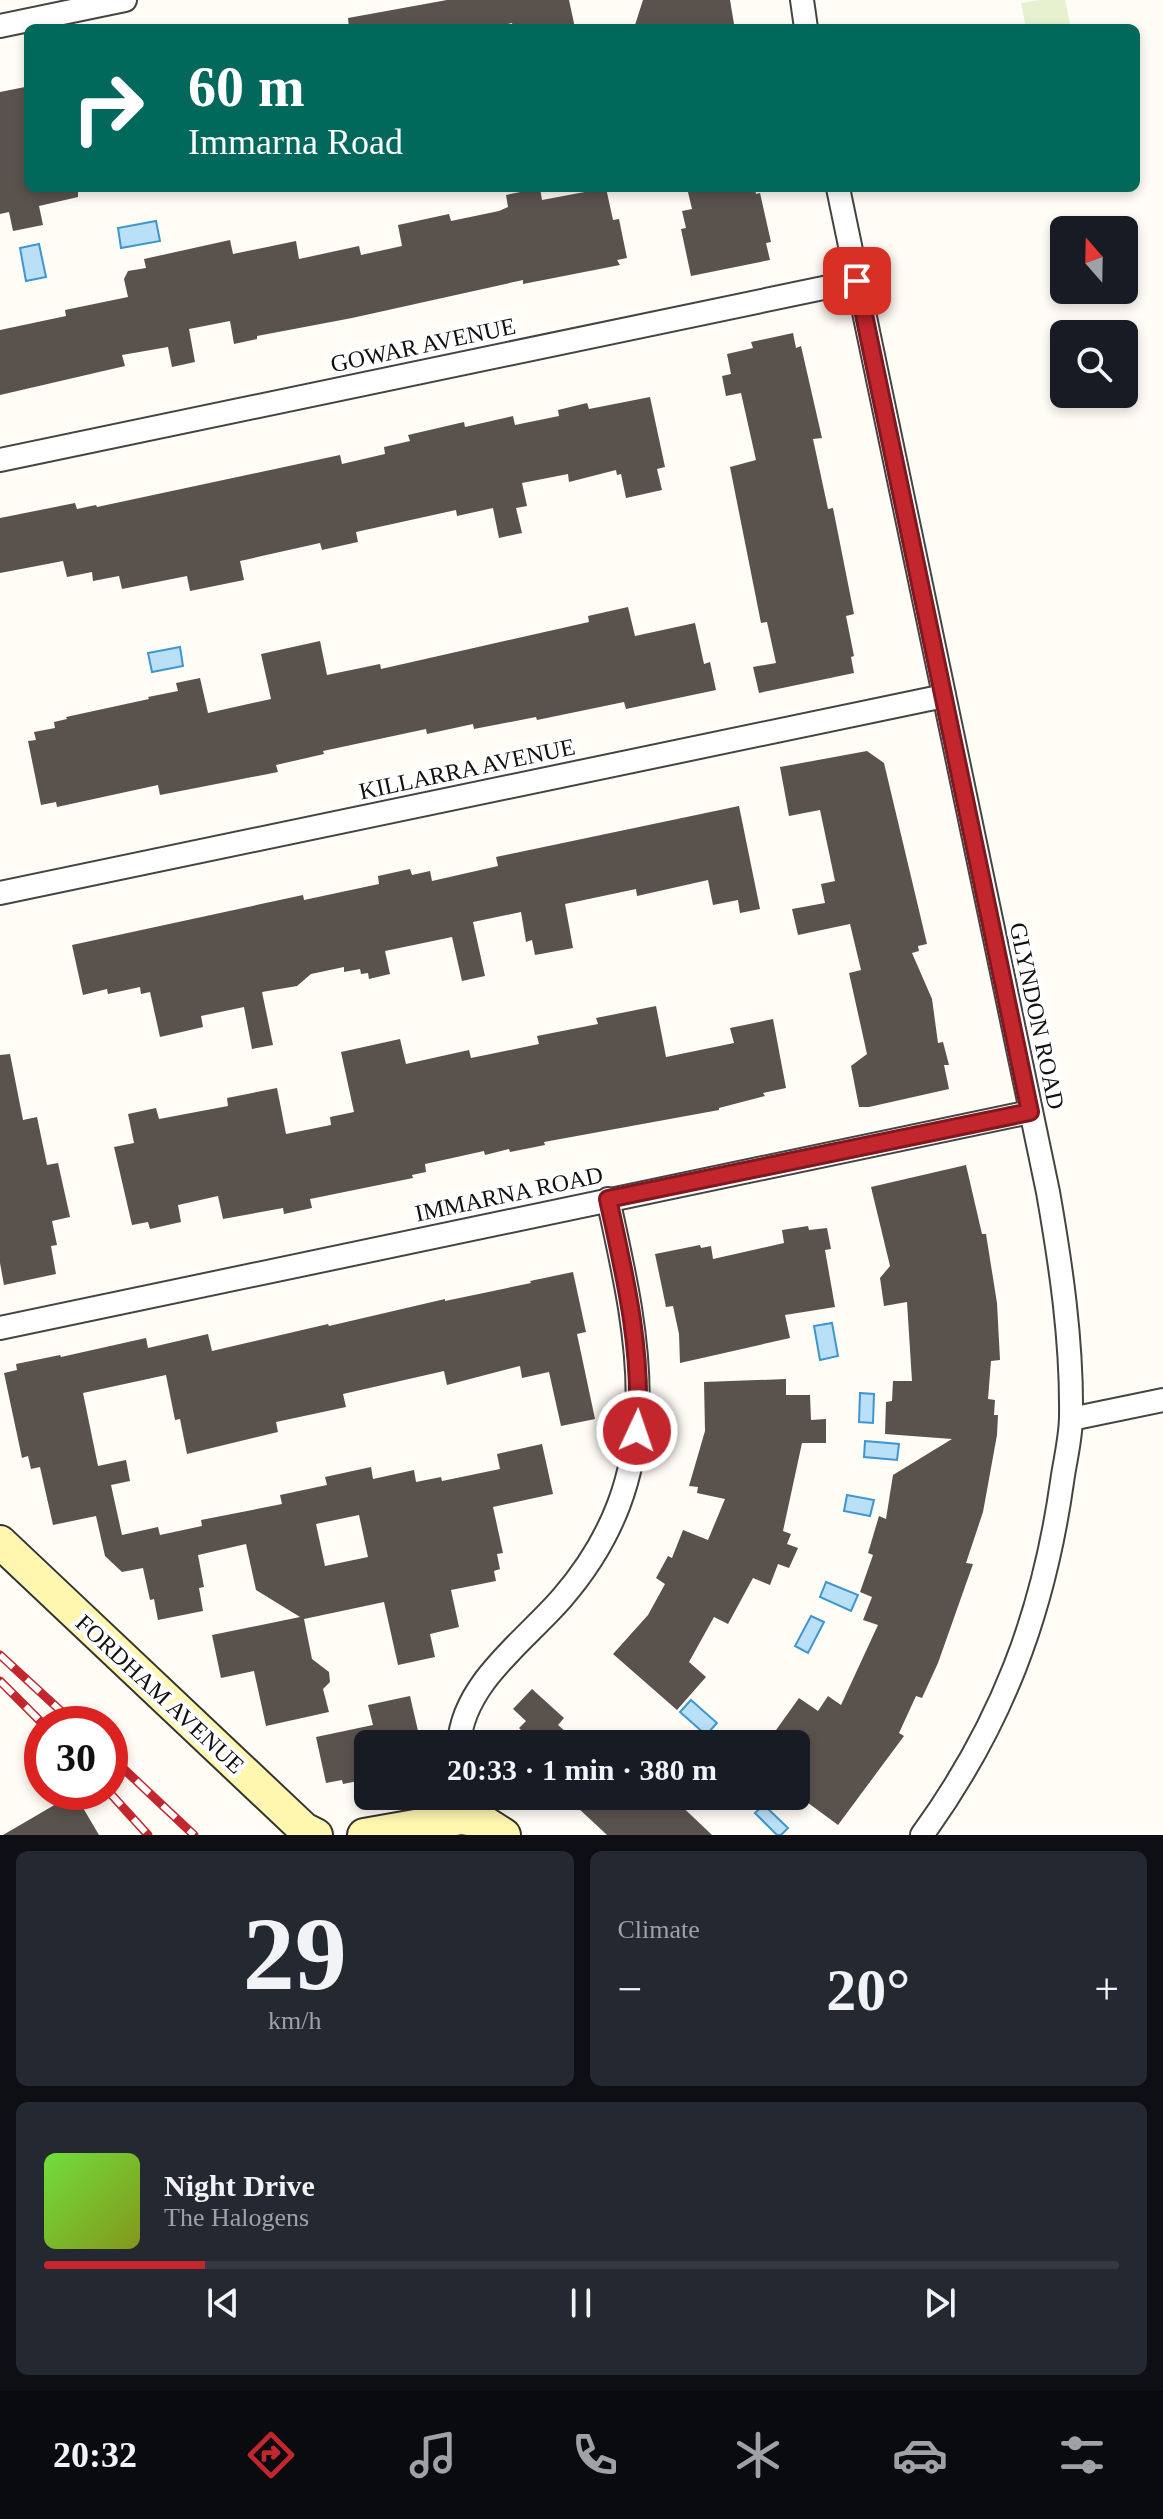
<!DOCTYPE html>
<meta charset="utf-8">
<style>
body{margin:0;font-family:"Times New Roman",serif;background:#242831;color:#f1f3f6;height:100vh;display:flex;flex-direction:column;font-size:30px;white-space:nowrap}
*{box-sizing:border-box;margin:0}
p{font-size:26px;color:#9ea1a6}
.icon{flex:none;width:44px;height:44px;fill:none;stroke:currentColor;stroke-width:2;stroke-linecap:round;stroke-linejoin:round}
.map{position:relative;height:1835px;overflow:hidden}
.drawer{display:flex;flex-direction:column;gap:16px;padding:16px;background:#0d0f14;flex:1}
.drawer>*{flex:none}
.hud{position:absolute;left:24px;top:24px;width:1116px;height:168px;border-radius:12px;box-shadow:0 4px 12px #0003;background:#00695c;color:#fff;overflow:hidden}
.needle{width:52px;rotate:340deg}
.buttons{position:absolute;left:1050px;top:216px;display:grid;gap:16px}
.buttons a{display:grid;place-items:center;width:88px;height:88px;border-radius:12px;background:#171b24;box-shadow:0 4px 12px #0003;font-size:40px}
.speed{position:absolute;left:24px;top:1706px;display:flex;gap:16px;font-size:40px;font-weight:700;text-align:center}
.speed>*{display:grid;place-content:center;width:104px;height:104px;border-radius:50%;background:#171b24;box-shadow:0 4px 12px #0003;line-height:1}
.speed .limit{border:12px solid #d22;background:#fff;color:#111}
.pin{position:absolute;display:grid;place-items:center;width:68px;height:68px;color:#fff;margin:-34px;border-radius:16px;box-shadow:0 4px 12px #0006}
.me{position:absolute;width:88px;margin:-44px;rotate:3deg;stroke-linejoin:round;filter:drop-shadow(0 0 6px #0008)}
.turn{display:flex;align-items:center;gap:28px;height:168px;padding:0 32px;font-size:36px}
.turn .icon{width:104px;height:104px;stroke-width:2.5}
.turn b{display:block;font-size:56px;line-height:68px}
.big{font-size:60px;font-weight:800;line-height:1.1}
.drawer .card{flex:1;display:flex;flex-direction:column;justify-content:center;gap:12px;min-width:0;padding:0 28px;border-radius:12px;background:#242831}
.drawer .dial{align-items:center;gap:0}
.dial b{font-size:104px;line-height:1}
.song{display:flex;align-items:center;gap:24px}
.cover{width:96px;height:96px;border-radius:12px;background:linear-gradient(135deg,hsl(100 70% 55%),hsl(70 70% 35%))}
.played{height:8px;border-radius:4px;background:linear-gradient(90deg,#c4262e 15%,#363941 15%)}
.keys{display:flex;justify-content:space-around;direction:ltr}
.heat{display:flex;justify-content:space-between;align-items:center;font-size:44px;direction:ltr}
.drawer .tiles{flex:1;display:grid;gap:16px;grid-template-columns:1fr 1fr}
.card:last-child{grid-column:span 2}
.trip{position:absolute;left:354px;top:1730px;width:456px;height:80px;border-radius:12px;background:#171b24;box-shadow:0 4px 12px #0003;font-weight:800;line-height:80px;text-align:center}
.tab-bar{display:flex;height:128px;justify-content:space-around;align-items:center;background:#090b0e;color:#9ea1a6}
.tab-bar .icon{width:56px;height:56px}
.tab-bar .current{color:#c4262e}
.tab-bar b{font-size:36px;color:#f1f3f6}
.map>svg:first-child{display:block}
</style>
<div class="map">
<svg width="1163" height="1835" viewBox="0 0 1163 1835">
<rect width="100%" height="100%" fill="#fffdf5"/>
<!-- pitch -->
<polygon fill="#e6f2cf" points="1039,0 1065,0 1071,28 1026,28 1021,3"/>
<!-- water -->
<g fill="#b9e0f7" stroke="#3f96cf" stroke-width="2">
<polygon points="156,221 160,241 121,248 118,228"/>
<polygon points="1114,221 1117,230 1073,230 1093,222"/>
<polygon points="39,244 46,277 26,281 20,248"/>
<polygon points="180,647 183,666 152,672 148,653"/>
<polygon points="832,1323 838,1356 820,1360 814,1326"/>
<polygon points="860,1393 874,1394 873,1423 859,1422"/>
<polygon points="865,1441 899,1444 897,1460 864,1457"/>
<polygon points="847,1495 874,1500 870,1516 844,1511"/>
<polygon points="826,1582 858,1595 851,1611 820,1597"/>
<polygon points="811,1616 824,1622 808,1653 795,1646"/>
<polygon points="691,1700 717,1723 706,1735 680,1712"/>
<polygon points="764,1805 788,1828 781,1835 777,1835 755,1813"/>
</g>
<!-- building -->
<g fill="#5a524d" fill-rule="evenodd">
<polygon points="447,0 569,0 575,28 513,28 512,23 490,28 349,28 348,18"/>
<polygon points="643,0 730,0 734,24 716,28 634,28"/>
<polygon points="25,87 28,103 28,188 78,188 78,197 39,206 43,225 13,231 9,212 0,214 0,92"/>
<polygon points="540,188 542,200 606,188 613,220 619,219 627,258 617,260 620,265 523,284 523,280 352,318 257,336 257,339 234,344 230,321 189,329 195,362 172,367 168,347 122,355 125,366 0,395 0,330 66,316 65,310 128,297 124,279 128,271 146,268 144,259 230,240 233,254 296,241 299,259 359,246 361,255 402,246 398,225 449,214 451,221 499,211 508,207 506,195"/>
<polygon points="687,188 755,188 756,194 760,193 771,242 766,243 770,260 691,276 681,229 686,228 682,211 692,209"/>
<polygon points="793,333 796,348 801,346 822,438 813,439 828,509 833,508 854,614 846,616 854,656 851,657 854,673 759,693 753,667 776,663 767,622 761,623 730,467 756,460 741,393 726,396 722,376 731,374 727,354 753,348 751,342"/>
<polygon points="650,397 665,467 657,469 662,490 626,498 621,474 617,475 616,470 569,482 568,474 522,483 527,506 516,508 522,533 499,538 493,508 457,516 456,510 356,532 358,542 322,550 320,543 240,561 244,580 190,591 187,576 122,589 119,576 93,581 92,572 67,577 63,561 0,573 0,518 75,503 77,509 96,505 97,507 340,455 342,464 385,454 384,447 410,441 408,435 464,422 465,427 513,416 515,425 559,416 558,410 587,403 589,409"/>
<polygon points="628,607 635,636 695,623 704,664 710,662 716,690 626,709 624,702 537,720 536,717 474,729 473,724 427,734 426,729 323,751 324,754 276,765 278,772 160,795 158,785 57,807 56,802 41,805 28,741 36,740 34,732 55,728 54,722 67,719 66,717 149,699 148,697 178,691 176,683 200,678 208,713 271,699 261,654 320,641 327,675 380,664 381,669 589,622 588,616"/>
<polygon points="867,751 884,763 927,944 918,946 919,951 912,953 932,999 938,1043 943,1042 949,1065 944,1065 949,1089 869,1107 859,1107 851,1066 867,1054 849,973 861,970 850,924 798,935 792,909 825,903 821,884 835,881 820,810 789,816 780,767"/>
<polygon points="739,806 760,909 740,913 738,900 713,905 708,880 637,896 636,889 565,904 573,948 535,955 532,940 526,942 521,912 473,922 485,976 462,981 452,937 385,951 390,974 369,979 368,973 361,974 360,969 344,972 344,967 311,974 297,986 262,992 273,1045 252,1049 244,1007 201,1016 203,1027 160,1037 150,992 141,994 140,987 108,994 107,989 83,995 72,945 303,895 304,900 379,884 378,876 410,869 412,875 430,871 432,881 498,866 496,857"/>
<polygon points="656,1006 666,1057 734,1043 730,1028 773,1019 786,1088 763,1093 765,1096 719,1108 719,1110 544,1142 545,1145 510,1152 509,1149 485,1155 484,1151 425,1164 426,1172 412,1175 413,1178 310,1199 312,1208 284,1214 283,1208 223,1219 218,1196 178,1205 181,1222 150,1229 148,1222 132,1225 114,1147 134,1143 128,1114 156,1108 159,1119 228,1106 227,1098 277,1088 286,1134 331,1125 330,1117 354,1112 341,1052 400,1039 406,1064 469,1050 471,1058 539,1044 537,1036 598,1024 596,1018"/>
<polygon points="10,1054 23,1120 37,1117 47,1165 58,1163 70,1217 52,1221 57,1245 51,1246 56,1274 4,1285 0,1263 0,1055"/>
<polygon points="966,1165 982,1234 986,1234 997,1303 1000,1360 991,1361 988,1399 995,1400 994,1415 998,1415 997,1435 983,1512 966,1563 973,1564 938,1663 922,1698 916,1696 899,1733 904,1736 838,1825 796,1794 796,1744 766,1744 799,1698 818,1711 828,1696 841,1705 878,1625 863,1620 872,1597 860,1592 873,1555 868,1553 879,1516 886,1519 893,1475 952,1439 885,1434 886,1402 892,1401 893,1381 912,1381 907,1302 884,1306 880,1278 890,1266 871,1187"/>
<polygon points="808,1226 809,1230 827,1228 831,1249 825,1250 835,1307 785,1315 790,1338 680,1363 679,1334 673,1306 666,1307 655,1254 700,1245 701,1248 711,1246 713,1259 784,1243 782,1230"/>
<path d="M573,1272L586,1332L577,1334L595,1419L561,1426L549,1372L522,1378L520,1366L447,1385L444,1371L343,1394L346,1407L276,1422L278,1432L187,1454L180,1419L175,1420L166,1375L83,1393L98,1466L126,1460L130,1481L111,1485L122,1535L158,1527L160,1535L202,1526L201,1520L282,1504L280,1495L327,1485L325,1477L371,1467L373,1479L414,1470L416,1482L441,1477L442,1481L500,1469L497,1454L542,1444L553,1494L493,1507L503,1553L497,1554L500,1569L494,1571L496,1581L451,1590L459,1627L430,1634L435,1657L398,1665L384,1602L304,1619L312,1659L329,1672L330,1682L323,1689L329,1712L266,1726L254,1671L221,1678L212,1635L300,1617L256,1590L246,1544L198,1555L204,1587L199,1588L203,1611L158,1620L154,1599L150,1600L143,1568L122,1572L105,1556L96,1516L53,1525L40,1467L31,1469L28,1456L22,1458L4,1373L17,1370L16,1364L60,1355L61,1357L146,1338L148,1348L208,1334L212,1351L328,1324L329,1326L445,1299V1301L531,1283L530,1281ZM359,1515L368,1557L325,1566L316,1524Z"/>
<polygon points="786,1379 786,1395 810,1395 811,1420 826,1419 826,1443 802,1443 783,1531 791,1534 787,1544 798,1548 789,1568 778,1564 770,1585 753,1578 728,1624 714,1617 689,1662 706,1677 677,1710 613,1654 648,1615 665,1584 656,1578 668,1556 672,1558 683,1530 708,1540 725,1499 697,1493 698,1487 689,1486 705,1431 704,1382"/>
<polygon points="532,1689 564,1718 558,1725 580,1744 535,1744 519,1728 526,1721 513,1709"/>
<polygon points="410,1696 421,1744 368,1744 368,1779 343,1784 342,1780 326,1783 316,1737 373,1725 368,1705"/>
<polygon points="76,1796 99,1835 3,1835 63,1800 64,1802"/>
<polygon points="587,1796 671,1796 712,1835 607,1835 577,1807"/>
</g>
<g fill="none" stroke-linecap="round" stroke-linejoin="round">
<!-- street casing -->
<g stroke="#444" stroke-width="26">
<g id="street">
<polyline points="802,0 806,28"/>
<polyline points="0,26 125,0"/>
<path d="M838,188L1048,1192C1061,1266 1072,1341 1071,1416C1071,1438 1065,1460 1062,1482C1043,1616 1001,1726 922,1835"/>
<polyline points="0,460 857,281"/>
<polyline points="0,893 944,696"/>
<polyline points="0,1328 1030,1112"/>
<polyline points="1071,1419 1163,1400"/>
<path d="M459,1744C463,1683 525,1641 562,1598C670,1473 640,1344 608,1199"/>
</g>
</g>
<!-- secondary casing -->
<g stroke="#333" stroke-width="36">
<g id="secondary">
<polyline points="0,1542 304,1829 316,1835"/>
<polyline points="364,1835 461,1818 482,1821 504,1835"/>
</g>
</g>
<!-- street -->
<use href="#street" stroke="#fff" stroke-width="22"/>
<!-- secondary -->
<use href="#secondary" stroke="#fff6b0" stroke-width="32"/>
<!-- rail casing -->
<g stroke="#c4262e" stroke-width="9">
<g id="rail">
<polyline points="0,1655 75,1724"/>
<polyline points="0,1681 43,1724"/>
<polyline points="110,1756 194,1835"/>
<polyline points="109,1792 148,1835"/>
</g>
</g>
<!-- rail -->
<use href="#rail" stroke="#fff" stroke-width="6" stroke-dasharray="18" stroke-linecap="butt"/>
</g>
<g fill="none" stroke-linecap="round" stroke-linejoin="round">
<!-- route casing -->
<g stroke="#7f191e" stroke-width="20">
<path id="route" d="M637,1431C643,1351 625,1276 608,1199L1030,1112L857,281"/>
</g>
<!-- route -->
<use href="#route" stroke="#c4262e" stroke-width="14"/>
</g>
<g text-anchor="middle" stroke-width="8" stroke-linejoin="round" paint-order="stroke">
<!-- street labels -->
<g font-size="24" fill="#111" stroke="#fff">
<text transform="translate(423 345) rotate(-12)" y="8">GOWAR AVENUE</text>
<text transform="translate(467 769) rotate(-12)" y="8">KILLARRA AVENUE</text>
<text transform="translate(1037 1016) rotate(78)" y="8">GLYNDON ROAD</text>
<text transform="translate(509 1194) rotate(-12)" y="8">IMMARNA ROAD</text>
<text transform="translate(160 1694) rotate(43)" y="8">FORDHAM AVENUE</text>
</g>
</g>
</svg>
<div class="buttons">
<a><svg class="needle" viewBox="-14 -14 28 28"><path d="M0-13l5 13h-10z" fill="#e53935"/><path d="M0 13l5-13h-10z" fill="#9ea1a6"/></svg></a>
<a><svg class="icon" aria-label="search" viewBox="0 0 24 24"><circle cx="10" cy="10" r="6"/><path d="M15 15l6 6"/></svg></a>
</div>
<div class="speed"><div class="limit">30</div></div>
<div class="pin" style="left:857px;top:281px;background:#d93025"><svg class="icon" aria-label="arrive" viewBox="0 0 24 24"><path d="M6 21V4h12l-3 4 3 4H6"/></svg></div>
<svg class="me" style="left:637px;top:1431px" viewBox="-20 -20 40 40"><circle r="17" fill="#c4262e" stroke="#fff" stroke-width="3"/><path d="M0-11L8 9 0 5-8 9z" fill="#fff"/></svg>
<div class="trip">20:33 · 1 min · 380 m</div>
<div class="hud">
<div class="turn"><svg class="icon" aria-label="right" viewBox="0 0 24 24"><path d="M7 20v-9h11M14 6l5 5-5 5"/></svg><div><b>60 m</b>Immarna Road</div></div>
</div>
</div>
<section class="drawer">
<div class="tiles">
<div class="card dial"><b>29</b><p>km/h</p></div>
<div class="card"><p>Climate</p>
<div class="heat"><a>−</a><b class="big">20°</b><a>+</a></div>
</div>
<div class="card">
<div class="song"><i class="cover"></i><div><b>Night Drive</b><p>The Halogens</p></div></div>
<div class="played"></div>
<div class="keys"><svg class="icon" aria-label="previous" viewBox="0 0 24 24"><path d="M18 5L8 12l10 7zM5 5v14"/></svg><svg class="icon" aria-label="pause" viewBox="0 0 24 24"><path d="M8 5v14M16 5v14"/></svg><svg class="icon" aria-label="next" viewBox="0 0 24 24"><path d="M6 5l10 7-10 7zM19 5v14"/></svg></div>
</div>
</div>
</section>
<nav class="tab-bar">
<b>20:32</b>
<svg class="icon current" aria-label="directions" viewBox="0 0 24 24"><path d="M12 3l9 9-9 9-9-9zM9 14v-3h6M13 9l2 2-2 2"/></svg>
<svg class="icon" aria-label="music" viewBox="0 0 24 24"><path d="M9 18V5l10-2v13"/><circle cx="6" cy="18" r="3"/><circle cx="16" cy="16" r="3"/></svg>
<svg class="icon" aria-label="phone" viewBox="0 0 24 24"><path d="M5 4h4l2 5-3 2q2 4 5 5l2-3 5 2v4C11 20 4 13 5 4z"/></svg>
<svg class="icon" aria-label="climate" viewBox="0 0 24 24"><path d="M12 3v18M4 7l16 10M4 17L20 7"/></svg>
<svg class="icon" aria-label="car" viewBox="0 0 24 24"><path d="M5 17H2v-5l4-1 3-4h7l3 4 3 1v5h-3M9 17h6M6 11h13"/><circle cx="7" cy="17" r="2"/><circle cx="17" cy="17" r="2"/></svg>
<svg class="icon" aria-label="filters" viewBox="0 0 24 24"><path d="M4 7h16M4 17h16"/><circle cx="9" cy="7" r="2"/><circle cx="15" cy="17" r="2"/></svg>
</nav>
